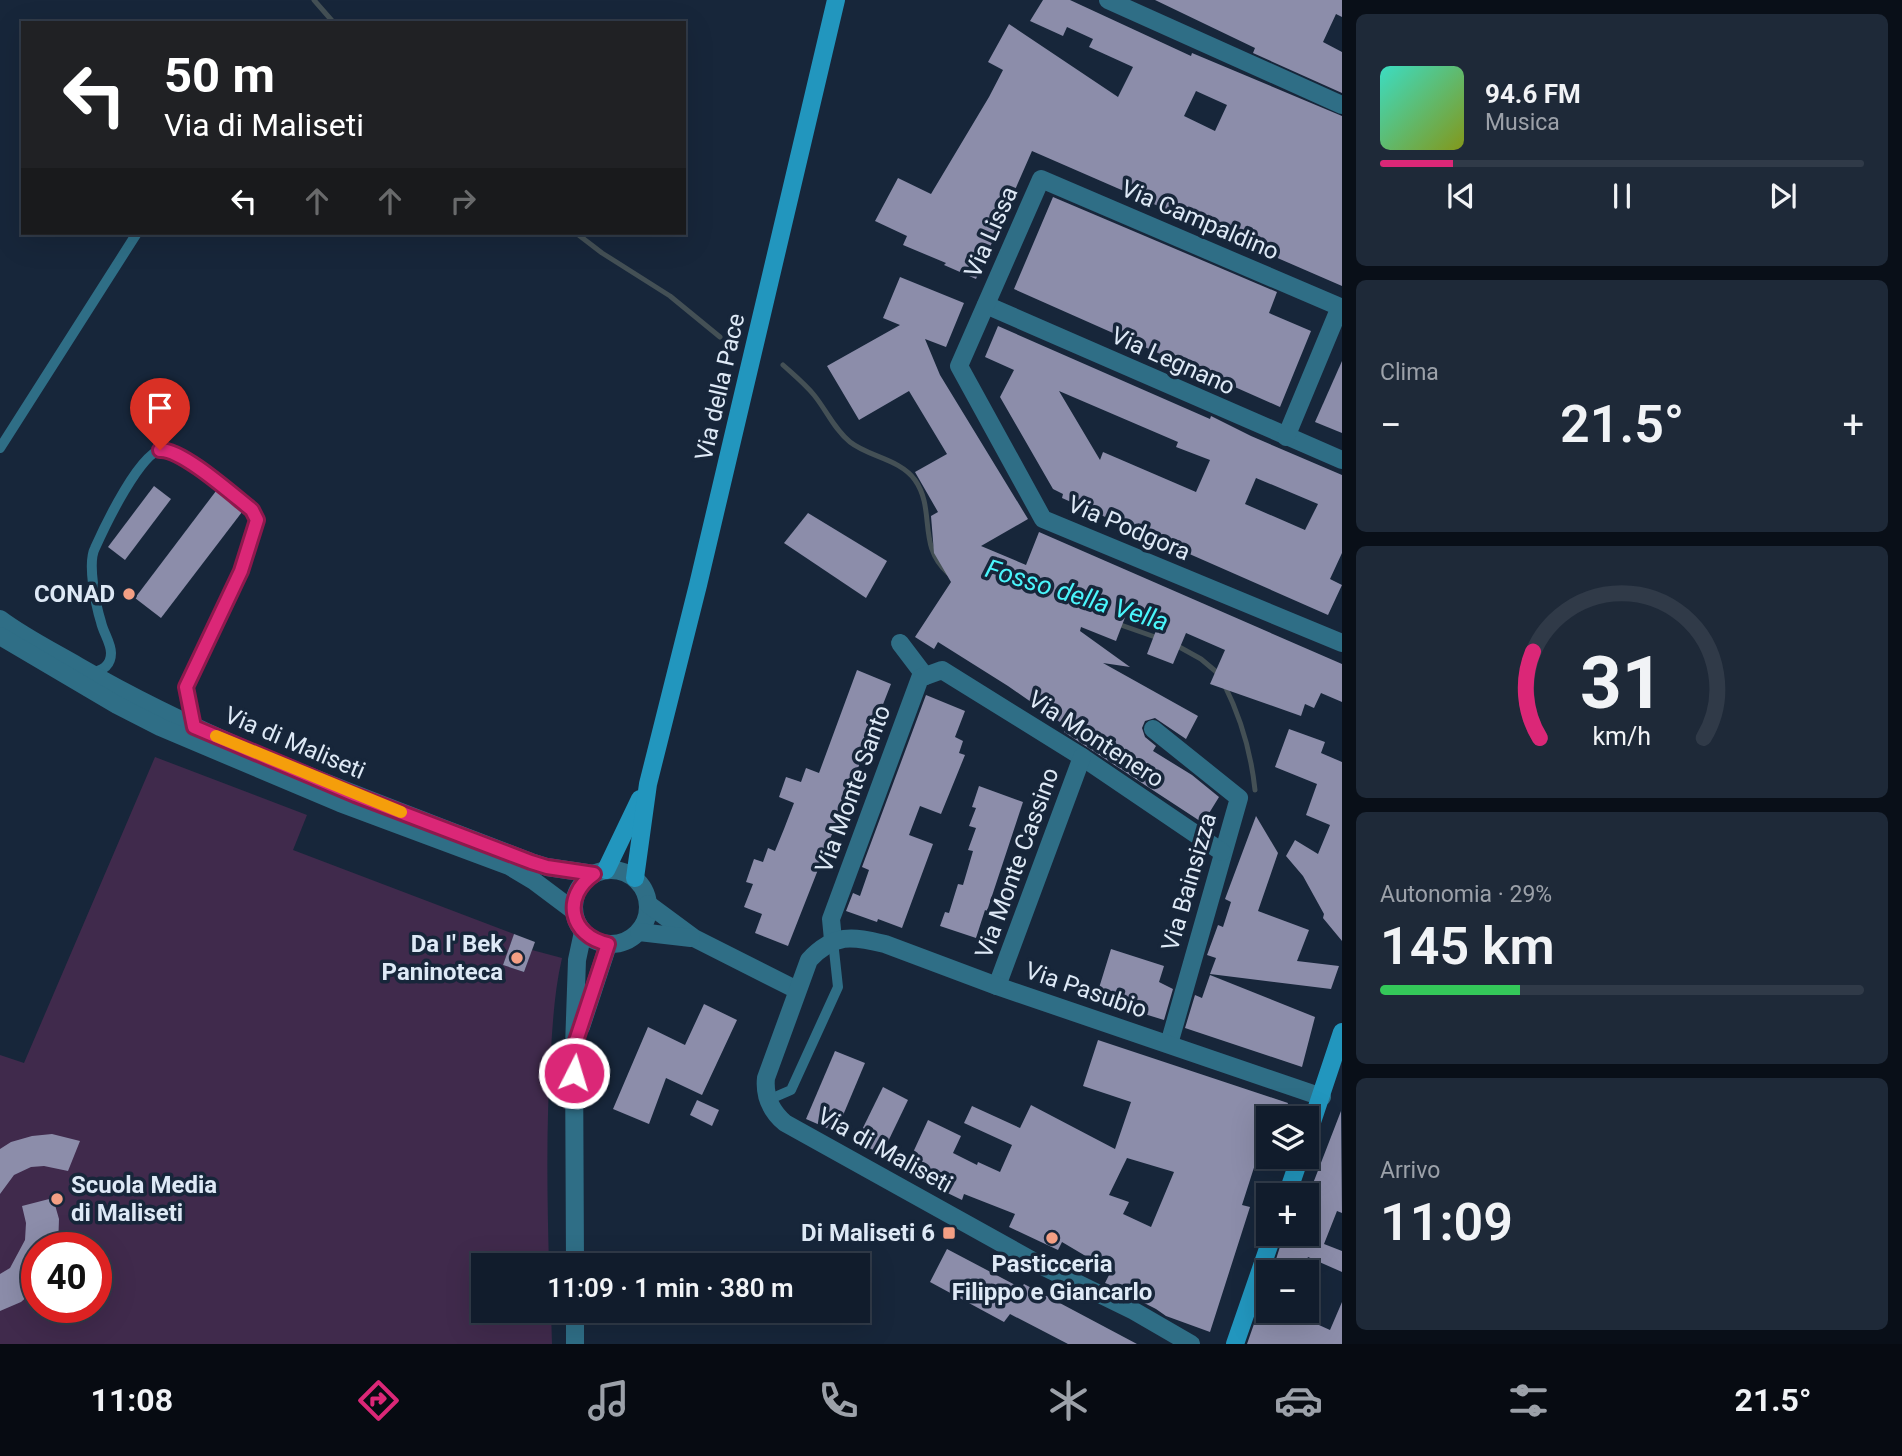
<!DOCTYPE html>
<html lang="it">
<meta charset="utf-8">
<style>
body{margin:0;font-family:Roboto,sans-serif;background:#1e2938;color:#f1f3f6;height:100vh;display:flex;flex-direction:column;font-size:26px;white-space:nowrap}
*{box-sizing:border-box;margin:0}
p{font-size:23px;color:#9ca1a9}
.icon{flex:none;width:38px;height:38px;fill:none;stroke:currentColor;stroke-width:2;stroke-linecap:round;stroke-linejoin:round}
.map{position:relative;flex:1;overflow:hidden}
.side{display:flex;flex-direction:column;gap:14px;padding:14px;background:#090f18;width:560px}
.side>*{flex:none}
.top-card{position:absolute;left:21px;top:21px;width:665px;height:214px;border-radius:0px;box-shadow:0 7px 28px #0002,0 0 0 2px #303a48;background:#202124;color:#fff;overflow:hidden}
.controls{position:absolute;left:1256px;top:1106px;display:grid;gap:14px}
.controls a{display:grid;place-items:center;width:63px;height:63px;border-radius:0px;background:#111c2c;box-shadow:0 7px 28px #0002,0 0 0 2px #303a48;font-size:35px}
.speed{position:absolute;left:21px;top:1232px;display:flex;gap:14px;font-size:35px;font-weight:700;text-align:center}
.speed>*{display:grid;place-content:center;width:91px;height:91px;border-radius:50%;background:#111c2c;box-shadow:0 7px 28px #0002,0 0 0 2px #303a48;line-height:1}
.speed .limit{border:10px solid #d22;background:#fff;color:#111}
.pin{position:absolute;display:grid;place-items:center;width:60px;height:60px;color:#fff;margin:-72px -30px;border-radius:50% 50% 50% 0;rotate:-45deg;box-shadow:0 0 7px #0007}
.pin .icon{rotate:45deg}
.me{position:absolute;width:77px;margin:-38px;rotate:5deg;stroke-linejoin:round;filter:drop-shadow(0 0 5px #0008)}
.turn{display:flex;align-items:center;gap:24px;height:147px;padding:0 28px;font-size:32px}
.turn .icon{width:91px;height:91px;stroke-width:2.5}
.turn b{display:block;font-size:49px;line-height:60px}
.lanes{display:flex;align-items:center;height:66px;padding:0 28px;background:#0003;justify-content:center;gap:35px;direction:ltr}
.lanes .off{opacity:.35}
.big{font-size:52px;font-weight:600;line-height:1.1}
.side .card{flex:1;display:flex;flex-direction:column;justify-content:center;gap:10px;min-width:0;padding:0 24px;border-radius:10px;background:#1e2938}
.side .dial{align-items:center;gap:0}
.dial svg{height:182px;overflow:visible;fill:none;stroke:#303a48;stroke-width:7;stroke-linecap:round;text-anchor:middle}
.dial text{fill:#f1f3f6;stroke:none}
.song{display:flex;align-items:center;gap:21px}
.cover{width:84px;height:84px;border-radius:10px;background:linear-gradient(135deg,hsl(170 70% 55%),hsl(70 70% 35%))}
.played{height:7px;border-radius:4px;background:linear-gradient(90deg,#db2777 15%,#303a48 15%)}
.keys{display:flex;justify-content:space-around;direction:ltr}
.heat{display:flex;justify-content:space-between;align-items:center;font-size:38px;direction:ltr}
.charge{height:10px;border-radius:5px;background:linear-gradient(90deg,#34c759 29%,#303a48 0)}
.trip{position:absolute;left:471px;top:1253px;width:399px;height:70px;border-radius:0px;background:#111c2c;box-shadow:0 7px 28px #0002,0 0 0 2px #303a48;font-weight:600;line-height:70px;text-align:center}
.tab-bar{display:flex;height:112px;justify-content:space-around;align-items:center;background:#070b12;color:#9ca1a9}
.tab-bar .icon{width:49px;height:49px}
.tab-bar .active{color:#db2777}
.tab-bar b{font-size:32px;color:#f1f3f6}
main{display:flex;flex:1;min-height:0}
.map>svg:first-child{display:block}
</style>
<main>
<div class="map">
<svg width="1342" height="1344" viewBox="0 0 1342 1344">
<rect width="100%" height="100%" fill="#17263a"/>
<!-- green -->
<path fill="#402a4c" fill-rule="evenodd" d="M155,757L307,815L293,850L514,934L503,965L524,972L532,950L562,958C555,988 553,1018 551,1049C546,1122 547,1193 549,1265H483V1311H551L552,1344H0V1055L24,1063ZM37,1248H96V1307H37Z"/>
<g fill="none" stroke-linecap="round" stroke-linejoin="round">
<!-- stream -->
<g stroke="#445055" stroke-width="5">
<polyline points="314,0 334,23"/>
<polyline points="576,233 602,253 670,296 720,337"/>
<path d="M783,365C794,375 805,384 814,395C827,411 834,429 850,442C869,457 900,459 915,480C936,510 917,546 948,573"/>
<polyline points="1118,624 1158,638"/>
<polyline points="1174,644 1201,659 1220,675"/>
<path d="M1224,684C1241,718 1251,752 1255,790"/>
</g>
</g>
<!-- building -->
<g fill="#8c8daa" fill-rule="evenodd">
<path d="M1043,0H1070L1191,56L1192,53L1342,116V286L1032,151L976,279L944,265L946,263L903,245L907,236L875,221L898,178L931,194L989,97L1003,70L988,62L1009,24L1118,97L1133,67L1089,47L1093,39L1067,27L1063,36L1030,21ZM1196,91L1227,105L1215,131L1184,116Z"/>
<polygon points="1155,0 1342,0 1342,17 1336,14 1323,42 1342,52 1342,93 1253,53 1255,48"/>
<polygon points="1053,197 1277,292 1269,313 1311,331 1280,407 1014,289"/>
<polygon points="900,277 964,303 946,347 925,339 940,375 1028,519 981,546 1026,565 1039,532 1342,664 1342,702 1321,693 1314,708 1305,704 1301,716 1210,684 1225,650 1186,633 1173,664 1147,654 1160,620 1129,607 1116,641 1081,627 1080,631 1130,667 1103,663 1198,716 1186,739 1155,718 1145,721 1142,728 1145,737 1156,746 1153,751 1192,775 1219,797 1203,823 1064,732 1067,727 1008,686 938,642 934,649 915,637 951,582 934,553 931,516 938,512 915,472 947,454 909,391 859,420 827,366 900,325 883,318"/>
<path d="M998,326L1210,419L1211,416L1251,436L1342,475V553L1330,579L1342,585L1328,615L1062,498L1063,494L1053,489L1000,397L1014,370L985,357ZM1059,391L1178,442L1176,447L1210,460L1196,492L1103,452L1100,460ZM1256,478L1318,504L1305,530L1245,504Z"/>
<polygon points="1342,361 1342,433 1315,422"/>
<polygon points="154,486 171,499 125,560 108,547"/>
<polygon points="216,491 242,512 161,618 135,598"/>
<polygon points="808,513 887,561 866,598 784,543"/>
<polygon points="857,670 891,684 788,946 755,933 762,914 744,907 753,884 746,882 754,859 763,862 768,848 775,851 784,829 794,803 779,797 786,777 801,782 806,768 819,773"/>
<polygon points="926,695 965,711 955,737 963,741 959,753 965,755 941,814 920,806 909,835 933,844 902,928 878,919 877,922 846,911 853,893 860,896 869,870 862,867"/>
<polygon points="1289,729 1325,742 1321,753 1342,762 1342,941 1323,918 1324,914 1303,876 1286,856 1295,840 1318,854 1330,825 1306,815 1317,784 1275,767"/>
<polygon points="979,786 1023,802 987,911 985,910 976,938 940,926 945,912 949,913 958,884 963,885 973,851 968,850 976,828 969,826 976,808 972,807"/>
<polygon points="1256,816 1278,853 1258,911 1309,930 1297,961 1339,966 1331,989 1210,974 1216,958 1207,955 1218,925 1223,927 1231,902 1225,899"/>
<polygon points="514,934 535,942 524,972 503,965"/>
<polygon points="1111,949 1164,966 1159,982 1173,989 1164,1020 1138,1012 1141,1001 1099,988"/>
<polygon points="1210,975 1315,1017 1302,1067 1185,1028 1195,995 1202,998"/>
<polygon points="704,1004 737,1020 702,1095 666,1078 649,1124 613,1109 648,1027 685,1045"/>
<path d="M1098,1040L1288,1103L1283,1118H1269V1131L1266,1130L1242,1205L1250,1207L1210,1332L1166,1316L1156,1309L1105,1283L1111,1271L1062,1242L1058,1250L1009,1227L1015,1214L964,1194L962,1200L904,1172L928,1120L961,1136L953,1153L977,1165L978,1162L1000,1172L1012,1145L964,1123L972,1106L1020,1128L1031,1105L1115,1149L1131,1102L1083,1086ZM1127,1158L1174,1172L1151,1227L1123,1214L1129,1202L1109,1195Z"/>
<polygon points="835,1051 865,1063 836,1132 806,1119"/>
<polygon points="883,1087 908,1100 882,1154 856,1142"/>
<polygon points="697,1100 719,1110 712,1126 690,1115"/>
<polygon points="1341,1111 1342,1213 1337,1211 1324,1244 1342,1251 1342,1272 1308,1257 1301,1272 1272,1272 1284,1234 1307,1234 1307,1199"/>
<polygon points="52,1134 80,1141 68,1171 44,1166 31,1167 14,1175 0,1194 0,1149 11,1142 32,1136"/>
<polygon points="53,1198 59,1219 58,1248 37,1248 37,1288 21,1302 0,1311 0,1274 10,1268 25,1240 26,1223 22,1206"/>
<polygon points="947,1249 1021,1288 1024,1284 1137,1344 1068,1344 1010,1314 1004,1322 930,1282"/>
<polygon points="1269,1281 1269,1311 1288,1311 1330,1330 1342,1302 1342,1344 1247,1344"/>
</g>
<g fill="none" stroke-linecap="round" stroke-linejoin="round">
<!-- service -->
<g stroke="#2f6e86" stroke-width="10">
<polyline points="0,448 137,233"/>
<path d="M90,673C102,671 111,666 111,653C111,643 103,632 101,622C96,606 87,563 95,548C104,528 141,449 164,449C179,450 198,468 210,477C226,489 247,501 257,520L241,571L186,687L194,726"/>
<polyline points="768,1100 791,1090 838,987 833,941"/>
</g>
<!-- minor -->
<g stroke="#2f6e86" stroke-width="18">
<polyline points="1108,0 1342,105"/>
<polyline points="986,305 1342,460"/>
<polyline points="1286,437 1340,307 1041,179 959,366 1043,519 1342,643"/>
<polyline points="900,643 925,676"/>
<polyline points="1153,729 1239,798 1169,1044"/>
<polyline points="833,940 831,919 920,678 942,670 1082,757 1222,852"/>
<polyline points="997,986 1082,757"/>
</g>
<!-- tertiary -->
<g stroke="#2f6e86" stroke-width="18">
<path d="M0,619C24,637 52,651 78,666C221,749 378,802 531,862L547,867L594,874"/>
<polyline points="0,636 117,705 160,727 340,803 509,866 534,881 574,911"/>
<circle cx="611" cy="907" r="37"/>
<polyline points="648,904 694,938 797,990"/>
<polyline points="639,932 691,938"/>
<polyline points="581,1027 608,945"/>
<polyline points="575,1265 574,1047 577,960 583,932"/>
<polyline points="575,1311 575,1344"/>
<path d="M1191,1344L1134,1311L1044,1267L785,1123C771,1111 764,1097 766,1078L809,960C834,933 852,936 885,944L997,986L1322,1097"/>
</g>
<!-- secondary -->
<g stroke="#2296be" stroke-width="18">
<polyline points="606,870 640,799"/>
<polyline points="635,878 648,784 698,585 836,0"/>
<polyline points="1307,1137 1342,1032"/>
<polyline points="1287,1195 1300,1157"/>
<polyline points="1235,1344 1273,1234"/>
</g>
</g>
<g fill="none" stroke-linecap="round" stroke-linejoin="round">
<!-- route casing -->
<g stroke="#8e194d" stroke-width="18">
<path id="route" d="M160,450C182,449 233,495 252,510L257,520L241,571L186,687L194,727L355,795L531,862L547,867L594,874C561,897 570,936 608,944L574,1047V1073"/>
</g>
<!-- route -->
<use href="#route" stroke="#db2777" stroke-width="12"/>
<!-- slow -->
<polyline stroke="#f59e0b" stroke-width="12" points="216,736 401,812"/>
</g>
<!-- markers -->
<g fill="#f39f84" stroke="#17263a" stroke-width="2.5">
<circle cx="129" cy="594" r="7"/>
<circle cx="517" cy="958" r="7"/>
<circle cx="57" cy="1199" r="7"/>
<rect x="942" y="1226" width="14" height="14" rx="3.5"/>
<circle cx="1052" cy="1238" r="7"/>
</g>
<g text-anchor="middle" stroke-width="7" stroke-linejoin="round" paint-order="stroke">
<!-- street labels -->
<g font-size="24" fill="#dee9f6" stroke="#17263a">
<text transform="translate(1200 220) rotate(23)" y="8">Via Campaldino</text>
<text transform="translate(991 232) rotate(-66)" y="8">Via Lissa</text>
<text transform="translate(1173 361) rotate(24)" y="8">Via Legnano</text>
<text transform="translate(720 387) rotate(-77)" y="8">Via della Pace</text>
<text transform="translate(1129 528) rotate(23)" y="8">Via Podgora</text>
<text transform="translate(1096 739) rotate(33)" y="8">Via Montenero</text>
<text transform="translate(295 743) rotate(23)" y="8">Via di Maliseti</text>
<text transform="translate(853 789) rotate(-70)" y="8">Via Monte Santo</text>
<text transform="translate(1017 863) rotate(-70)" y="8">Via Monte Cassino</text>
<text transform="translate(1189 882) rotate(-74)" y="8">Via Bainsizza</text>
<text transform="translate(1086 990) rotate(19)" y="8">Via Pasubio</text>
<text transform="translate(885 1150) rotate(29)" y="8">Via di Maliseti</text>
</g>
<!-- poi labels -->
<g font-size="24" font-weight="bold" fill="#dee9f6" stroke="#17263a" text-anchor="end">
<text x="115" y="602">CONAD</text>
<text x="503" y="952">Da I' Bek<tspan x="503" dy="28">Paninoteca</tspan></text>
<text x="71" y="1193" text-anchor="start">Scuola Media<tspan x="71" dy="28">di Maliseti</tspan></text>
<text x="935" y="1241">Di Maliseti 6</text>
<text x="1052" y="1272" text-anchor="middle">Pasticceria<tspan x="1052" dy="28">Filippo e Giancarlo</tspan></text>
</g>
<!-- water labels -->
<g font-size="26" font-style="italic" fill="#4af6fc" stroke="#17263a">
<text transform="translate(1077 595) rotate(17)" y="9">Fosso della Vella</text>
</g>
</g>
</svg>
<div class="controls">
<a><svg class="icon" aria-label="layers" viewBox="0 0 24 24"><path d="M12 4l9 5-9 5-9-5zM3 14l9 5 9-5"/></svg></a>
<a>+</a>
<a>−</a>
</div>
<div class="speed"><div class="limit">40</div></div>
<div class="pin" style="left:160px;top:450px;background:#d93025"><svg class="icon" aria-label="arrive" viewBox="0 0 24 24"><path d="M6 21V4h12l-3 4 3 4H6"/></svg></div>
<svg class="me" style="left:574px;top:1073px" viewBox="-20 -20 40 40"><circle r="17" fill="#db2777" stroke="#fff" stroke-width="3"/><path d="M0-11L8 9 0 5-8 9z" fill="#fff"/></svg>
<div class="trip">11:09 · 1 min · 380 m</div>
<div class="top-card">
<div class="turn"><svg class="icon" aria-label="left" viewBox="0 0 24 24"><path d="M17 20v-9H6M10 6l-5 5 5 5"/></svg><div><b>50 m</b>Via di Maliseti</div></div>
<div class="lanes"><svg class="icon" aria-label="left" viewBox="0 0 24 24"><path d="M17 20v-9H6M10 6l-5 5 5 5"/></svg><svg class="icon off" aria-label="ahead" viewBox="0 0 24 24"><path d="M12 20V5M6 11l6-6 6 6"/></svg><svg class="icon off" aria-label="ahead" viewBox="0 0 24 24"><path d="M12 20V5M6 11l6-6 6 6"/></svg><svg class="icon off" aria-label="right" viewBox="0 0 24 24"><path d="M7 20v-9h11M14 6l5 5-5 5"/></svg></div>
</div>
</div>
<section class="side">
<div class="card">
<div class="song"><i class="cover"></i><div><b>94.6 FM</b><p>Musica</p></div></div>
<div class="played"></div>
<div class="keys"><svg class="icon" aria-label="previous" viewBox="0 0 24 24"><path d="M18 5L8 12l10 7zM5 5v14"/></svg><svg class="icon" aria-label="pause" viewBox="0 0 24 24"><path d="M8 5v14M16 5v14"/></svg><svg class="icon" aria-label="next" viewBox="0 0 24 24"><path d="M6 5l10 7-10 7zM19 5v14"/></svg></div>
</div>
<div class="card"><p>Clima</p>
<div class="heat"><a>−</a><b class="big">21.5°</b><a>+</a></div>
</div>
<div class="card dial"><svg viewBox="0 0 100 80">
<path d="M14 69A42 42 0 1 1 86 69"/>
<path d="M14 69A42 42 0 0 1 11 31" stroke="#db2777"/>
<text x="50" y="56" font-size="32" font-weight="700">31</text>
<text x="50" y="72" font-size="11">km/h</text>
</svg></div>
<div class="card"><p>Autonomia · 29%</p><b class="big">145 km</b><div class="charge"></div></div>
<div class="card"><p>Arrivo</p><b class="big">11:09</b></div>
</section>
</main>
<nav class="tab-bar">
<b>11:08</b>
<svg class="icon active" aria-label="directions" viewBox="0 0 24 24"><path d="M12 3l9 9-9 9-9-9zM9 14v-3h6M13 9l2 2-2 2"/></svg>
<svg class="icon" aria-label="music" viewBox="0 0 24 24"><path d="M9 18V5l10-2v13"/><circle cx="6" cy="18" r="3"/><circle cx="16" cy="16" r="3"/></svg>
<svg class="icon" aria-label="phone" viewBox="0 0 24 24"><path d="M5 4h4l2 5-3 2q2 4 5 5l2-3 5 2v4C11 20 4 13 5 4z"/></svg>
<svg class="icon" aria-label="climate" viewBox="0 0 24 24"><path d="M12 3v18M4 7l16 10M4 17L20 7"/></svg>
<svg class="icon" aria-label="car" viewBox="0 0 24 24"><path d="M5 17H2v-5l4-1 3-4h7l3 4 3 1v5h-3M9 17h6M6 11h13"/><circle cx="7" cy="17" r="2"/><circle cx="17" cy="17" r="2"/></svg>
<svg class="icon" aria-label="filters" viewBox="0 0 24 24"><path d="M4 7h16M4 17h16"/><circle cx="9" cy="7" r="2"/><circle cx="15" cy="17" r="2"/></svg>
<b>21.5°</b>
</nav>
